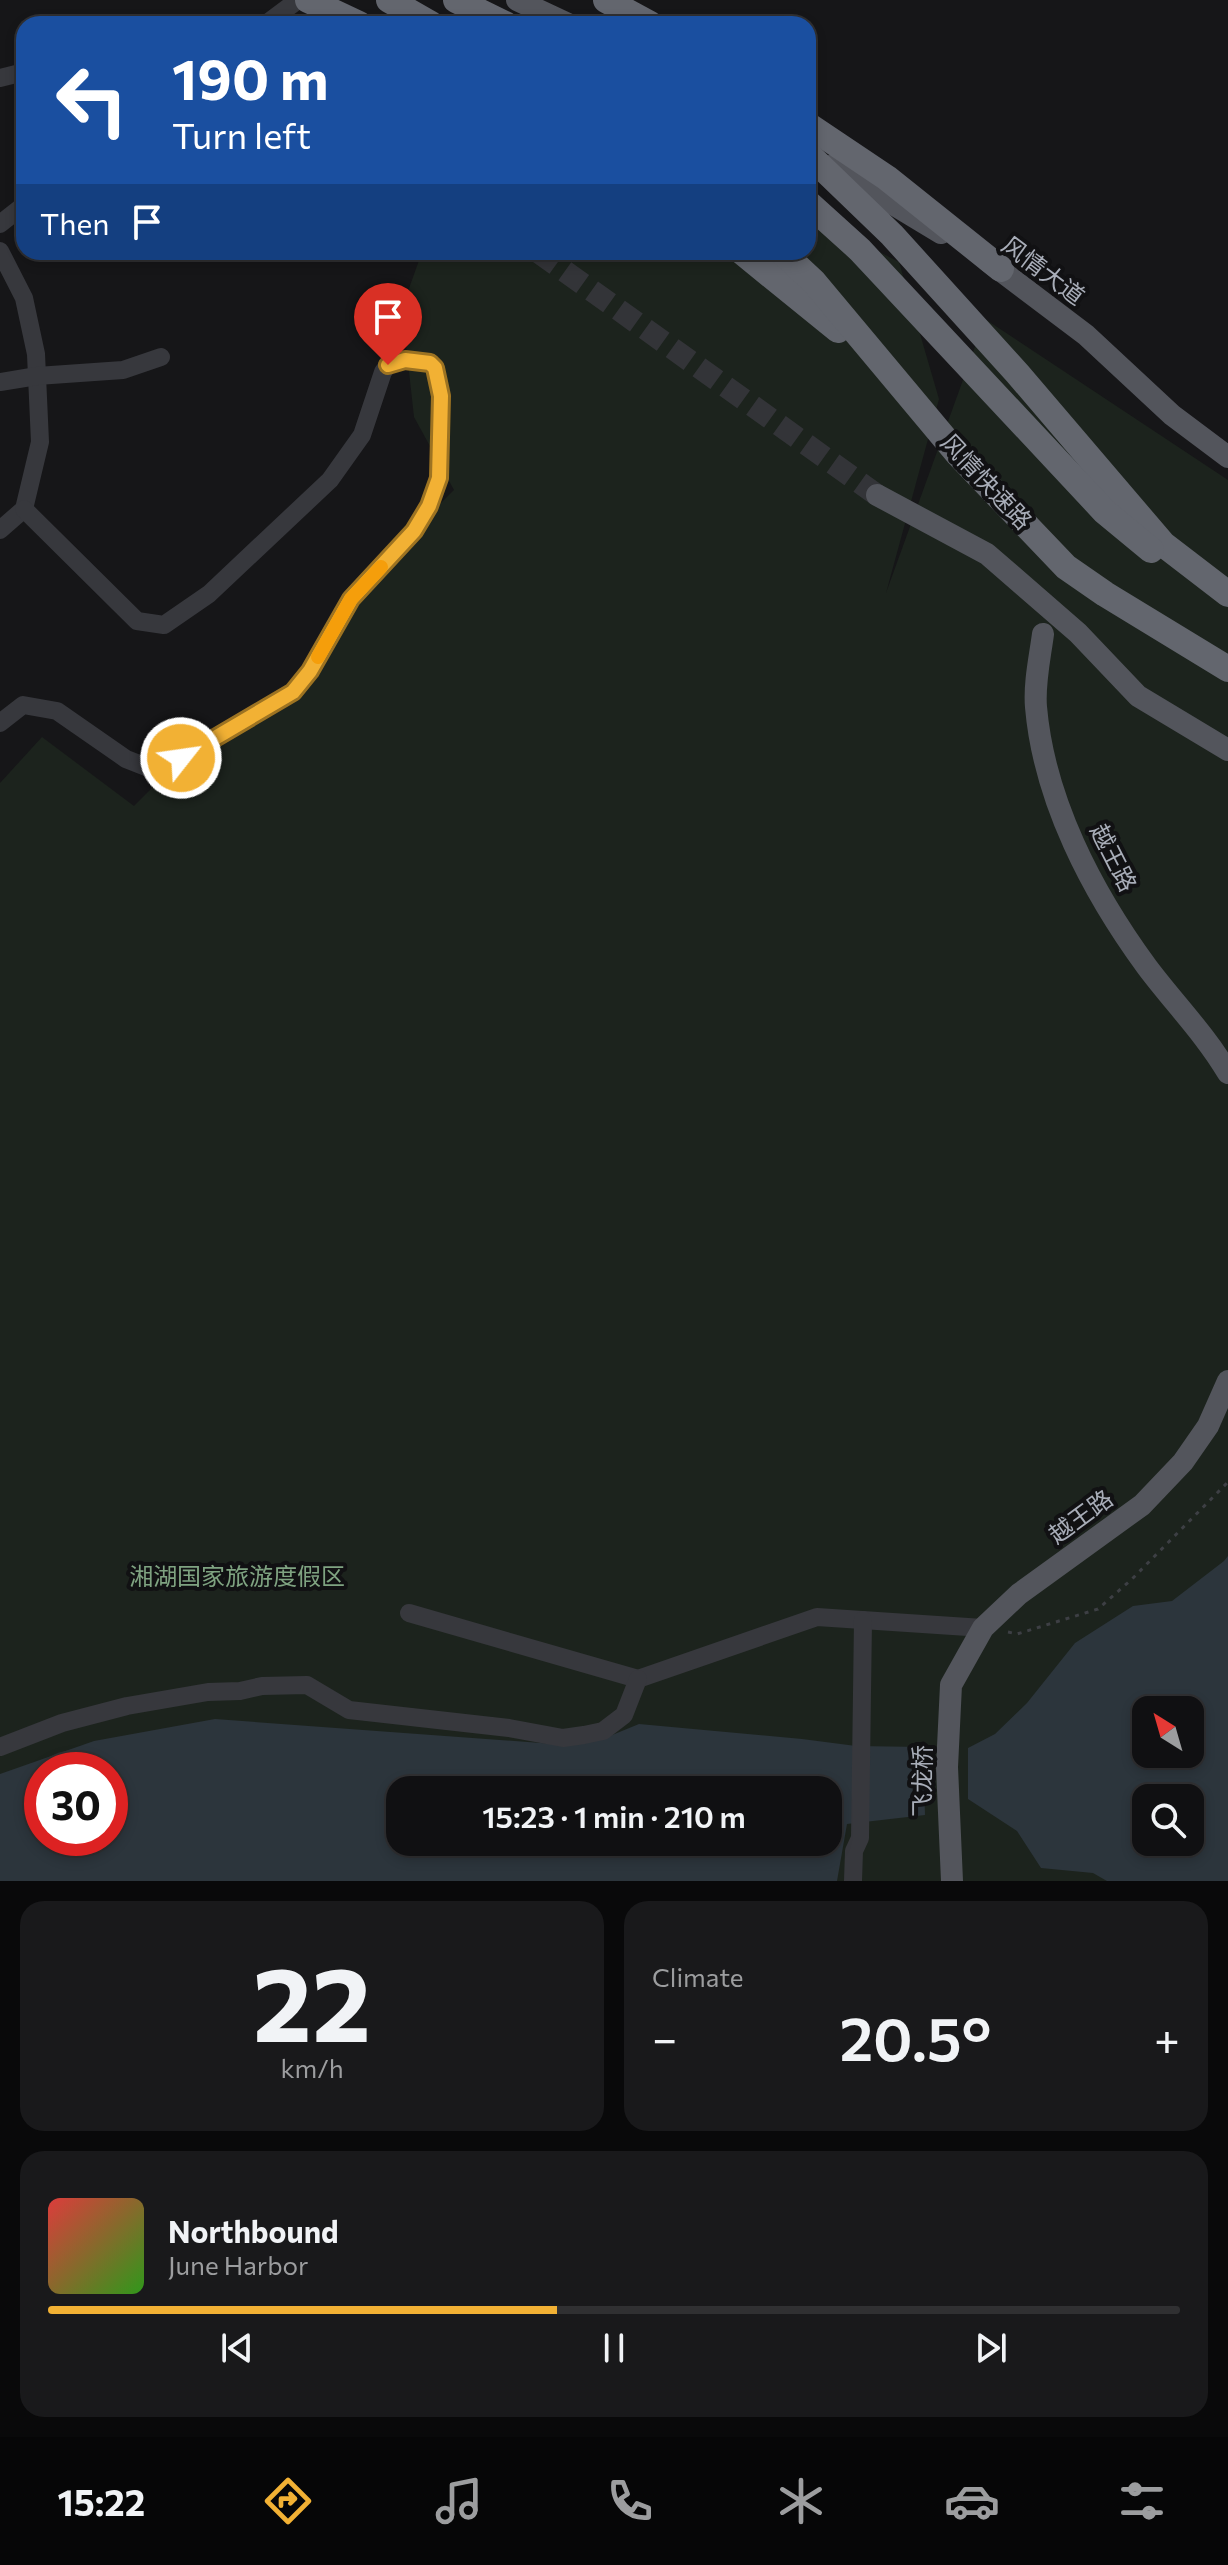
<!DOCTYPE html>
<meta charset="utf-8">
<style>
body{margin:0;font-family:Commissioner,"Noto Sans SC",sans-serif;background:#19191b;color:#f1f3f6;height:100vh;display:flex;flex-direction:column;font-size:30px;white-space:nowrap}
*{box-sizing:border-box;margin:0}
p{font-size:26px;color:#9c9d9f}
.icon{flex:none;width:44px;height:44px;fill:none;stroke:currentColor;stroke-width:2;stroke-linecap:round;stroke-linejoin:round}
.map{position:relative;height:1881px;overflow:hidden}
.sheet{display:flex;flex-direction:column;gap:20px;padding:20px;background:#09090a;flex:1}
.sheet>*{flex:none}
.banner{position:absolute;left:16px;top:16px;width:800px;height:244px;border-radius:24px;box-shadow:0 4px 12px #0003,0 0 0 2px #303032;background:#1a4fa0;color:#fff;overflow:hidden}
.needle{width:52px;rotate:323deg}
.controls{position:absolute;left:1132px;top:1696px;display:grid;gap:16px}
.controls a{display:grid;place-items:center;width:72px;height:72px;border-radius:16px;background:#101012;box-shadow:0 4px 12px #0003,0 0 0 2px #303032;font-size:40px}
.speed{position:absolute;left:24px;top:1752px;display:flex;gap:16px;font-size:40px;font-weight:700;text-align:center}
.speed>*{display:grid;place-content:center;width:104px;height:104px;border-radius:50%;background:#101012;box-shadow:0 4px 12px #0003,0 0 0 2px #303032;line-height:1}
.speed .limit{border:12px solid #d22;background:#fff;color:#111}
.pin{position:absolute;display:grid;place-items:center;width:68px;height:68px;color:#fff;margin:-82px -34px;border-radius:50% 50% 50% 0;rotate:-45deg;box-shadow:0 0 8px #0007}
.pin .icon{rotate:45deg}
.me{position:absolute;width:88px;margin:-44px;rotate:60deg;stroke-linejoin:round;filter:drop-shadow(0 0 6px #0008)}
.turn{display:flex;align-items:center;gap:28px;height:168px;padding:0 24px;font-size:36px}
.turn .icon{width:104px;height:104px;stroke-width:2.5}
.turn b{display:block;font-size:56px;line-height:68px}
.then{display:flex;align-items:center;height:76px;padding:0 24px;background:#0003;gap:16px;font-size:30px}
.big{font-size:60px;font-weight:600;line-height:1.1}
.sheet .widget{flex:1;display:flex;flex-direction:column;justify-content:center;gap:12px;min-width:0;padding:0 28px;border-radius:24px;background:#19191b}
.sheet .dial{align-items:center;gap:0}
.dial b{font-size:104px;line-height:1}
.song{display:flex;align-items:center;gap:24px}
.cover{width:96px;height:96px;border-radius:12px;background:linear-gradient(135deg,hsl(0 70% 55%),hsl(110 70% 35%))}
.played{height:8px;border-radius:4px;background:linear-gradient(90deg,#f2b134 45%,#303032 45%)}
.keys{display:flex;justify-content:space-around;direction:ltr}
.heat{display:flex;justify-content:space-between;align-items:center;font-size:44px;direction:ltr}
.sheet .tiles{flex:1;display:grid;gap:20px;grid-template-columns:1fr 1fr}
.widget:last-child{grid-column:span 2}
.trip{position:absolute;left:386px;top:1776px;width:456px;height:80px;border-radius:24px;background:#101012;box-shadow:0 4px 12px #0003,0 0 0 2px #303032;font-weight:600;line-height:80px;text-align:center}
.tabs{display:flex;height:128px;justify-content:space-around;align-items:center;background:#060607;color:#9c9d9f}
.tabs .icon{width:56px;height:56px}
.tabs .active{color:#f2b134}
.tabs b{font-size:36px;color:#f1f3f6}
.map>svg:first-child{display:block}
</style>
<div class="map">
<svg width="1228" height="1881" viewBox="0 0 1228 1881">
<rect width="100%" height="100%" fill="#161618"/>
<!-- green -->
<path fill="#1c231d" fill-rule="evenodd" d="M808,215L899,262L939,399L886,593L985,319L1228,480V1881H0V783L42,737L134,806L189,751L299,696L345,598L454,490L414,417L402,308L422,252H808ZM1146,1710H1190V1754H1146ZM42,1770H110V1838H42ZM400,1790H828V1842H400ZM1146,1798H1190V1842H1146Z"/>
<!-- water -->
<g fill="#2c353c" fill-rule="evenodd">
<path d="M1228,1556V1881H1107L1093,1873L1041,1868L1017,1831L968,1799V1748L995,1734L1027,1703L1075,1643L1133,1606L1172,1601L1224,1561ZM1146,1710H1190V1754H1146ZM1146,1798H1190V1842H1146Z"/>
<path d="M215,1719L554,1744L600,1740L639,1724L802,1739L856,1746L923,1747L925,1815L847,1824L837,1881H0V1774L94,1741ZM42,1770H110V1838H42ZM400,1790H828V1842H400Z"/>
</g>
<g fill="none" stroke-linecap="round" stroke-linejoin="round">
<!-- major-tunnel -->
<polyline stroke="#333438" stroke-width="22" stroke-dasharray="22 11" stroke-linecap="butt" points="538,252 877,495"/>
<!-- path -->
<polyline stroke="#3d3f44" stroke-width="3" stroke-dasharray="4 6" stroke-linecap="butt" points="1008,1632 1017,1634 1098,1609 1132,1579 1228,1482"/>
<!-- minor -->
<g stroke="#37383d" stroke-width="18">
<polyline points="266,24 298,0"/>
<polyline points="0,78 24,72"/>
<polyline points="0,224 24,205"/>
<polyline points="0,251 24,298 36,354 40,442 24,509 0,530"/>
<polyline points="0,382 37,376 123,370 161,357"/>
<polyline points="0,723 23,705 57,711 126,759 154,770 181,758 293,692 310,671 351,599 414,531 429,506 439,478 441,396 435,368 430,363 405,360 388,365 383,372 362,435 330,480 209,594 164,625 137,621 24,509"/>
<polyline points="409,1613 638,1679 817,1617 983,1628"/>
<polyline points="0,1747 62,1723 127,1706 208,1692 240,1691 262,1686 307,1685 349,1710 509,1728 563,1738 584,1735 603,1731 624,1715 638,1679"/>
<polyline points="853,1881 854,1851 860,1838 863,1620"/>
</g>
<!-- major -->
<g stroke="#53555c" stroke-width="22">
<polyline points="517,0 568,24"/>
<polyline points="830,166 941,233"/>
<polyline points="988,261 1086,335 1172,415 1228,457"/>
<polyline points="877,495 987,554 1078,633 1138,696 1228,750"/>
<path d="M1043,634C1040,657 1034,683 1036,707C1044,800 1092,892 1147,967C1174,1003 1205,1034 1228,1073"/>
<polyline points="952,1881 947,1767 951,1685 983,1628 1019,1594 1142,1505 1183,1462 1208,1426 1228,1381"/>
</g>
<!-- highway -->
<g stroke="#63666e" stroke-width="26">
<polyline points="308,0 359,24"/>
<polyline points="389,0 431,24"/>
<polyline points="456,0 505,24"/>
<polyline points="606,0 650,24"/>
<polyline points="808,125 887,178 1001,269"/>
<polyline points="808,154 892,235 1017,373 1163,544 1228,594"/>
<polyline points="808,203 860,250 1105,512 1151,550"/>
<polyline points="742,252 838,330"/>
<polyline points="782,252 814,282 957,453 1066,567 1105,594 1228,669"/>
</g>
</g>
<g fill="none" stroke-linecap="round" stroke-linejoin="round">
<!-- route casing -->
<g stroke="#9d7322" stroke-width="20">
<polyline id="route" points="181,758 293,692 310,671 351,599 414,531 429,506 439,478 441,396 435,368 430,363 405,360 388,365"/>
</g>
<!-- route -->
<use href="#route" stroke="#f2b134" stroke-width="14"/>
<!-- slow -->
<polyline stroke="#f59e0b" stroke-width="14" points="318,657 351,599 381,567"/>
</g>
<g text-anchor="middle" stroke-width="8" stroke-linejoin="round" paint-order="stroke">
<!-- street labels -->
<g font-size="24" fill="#a8adb8" stroke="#111113">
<text transform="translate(1043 271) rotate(37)" y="8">风情大道</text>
<text transform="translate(986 482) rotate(47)" y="8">风情快速路</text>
<text transform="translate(1113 858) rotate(63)" y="8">越王路</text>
<text transform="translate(1081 1517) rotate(-36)" y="8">越王路</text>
<text transform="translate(923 1781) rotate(-90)" y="8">飞龙桥</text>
</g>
<!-- park labels -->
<g font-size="24" fill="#7fa381" stroke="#111113">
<text x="237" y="1585">湘湖国家旅游度假区</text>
</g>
</g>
</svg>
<div class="controls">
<a><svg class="needle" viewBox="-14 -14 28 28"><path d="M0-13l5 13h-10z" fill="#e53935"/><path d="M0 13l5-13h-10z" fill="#9c9d9f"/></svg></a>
<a><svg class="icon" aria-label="search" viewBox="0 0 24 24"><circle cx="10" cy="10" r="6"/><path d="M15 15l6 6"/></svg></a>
</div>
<div class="speed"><div class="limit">30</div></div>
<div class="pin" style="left:388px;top:365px;background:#d93025"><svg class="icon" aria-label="arrive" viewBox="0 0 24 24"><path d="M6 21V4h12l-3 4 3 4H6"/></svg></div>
<svg class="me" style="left:181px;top:758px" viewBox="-20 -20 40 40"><circle r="17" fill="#f2b134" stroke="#fff" stroke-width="3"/><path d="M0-11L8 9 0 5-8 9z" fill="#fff"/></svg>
<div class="trip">15:23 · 1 min · 210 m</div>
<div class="banner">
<div class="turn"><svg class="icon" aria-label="left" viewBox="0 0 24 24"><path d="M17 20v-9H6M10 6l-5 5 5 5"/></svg><div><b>190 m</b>Turn left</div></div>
<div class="then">Then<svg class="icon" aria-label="arrive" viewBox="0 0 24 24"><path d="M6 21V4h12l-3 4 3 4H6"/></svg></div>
</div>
</div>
<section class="sheet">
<div class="tiles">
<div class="widget dial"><b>22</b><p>km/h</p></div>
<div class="widget"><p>Climate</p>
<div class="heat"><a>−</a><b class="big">20.5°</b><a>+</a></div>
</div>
<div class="widget">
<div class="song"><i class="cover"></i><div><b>Northbound</b><p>June Harbor</p></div></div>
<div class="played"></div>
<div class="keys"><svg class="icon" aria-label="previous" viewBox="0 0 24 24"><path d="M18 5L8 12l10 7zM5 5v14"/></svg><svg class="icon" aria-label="pause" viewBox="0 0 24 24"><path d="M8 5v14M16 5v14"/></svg><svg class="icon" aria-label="next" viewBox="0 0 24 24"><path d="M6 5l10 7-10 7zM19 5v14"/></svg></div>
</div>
</div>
</section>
<nav class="tabs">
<b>15:22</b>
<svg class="icon active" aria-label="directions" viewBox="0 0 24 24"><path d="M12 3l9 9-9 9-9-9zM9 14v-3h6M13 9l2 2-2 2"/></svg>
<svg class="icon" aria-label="music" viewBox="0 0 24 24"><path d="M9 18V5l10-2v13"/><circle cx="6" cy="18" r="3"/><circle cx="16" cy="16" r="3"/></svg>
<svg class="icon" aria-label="phone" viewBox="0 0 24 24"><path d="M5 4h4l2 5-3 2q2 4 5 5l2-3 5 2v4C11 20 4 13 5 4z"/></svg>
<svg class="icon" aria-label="climate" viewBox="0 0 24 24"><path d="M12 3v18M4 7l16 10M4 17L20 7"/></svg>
<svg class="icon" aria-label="car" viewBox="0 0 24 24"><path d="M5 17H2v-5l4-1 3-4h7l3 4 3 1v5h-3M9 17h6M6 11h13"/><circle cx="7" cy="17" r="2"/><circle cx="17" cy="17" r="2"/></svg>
<svg class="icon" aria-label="filters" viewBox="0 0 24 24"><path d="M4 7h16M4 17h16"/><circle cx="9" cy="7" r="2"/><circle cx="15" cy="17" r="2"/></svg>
</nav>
